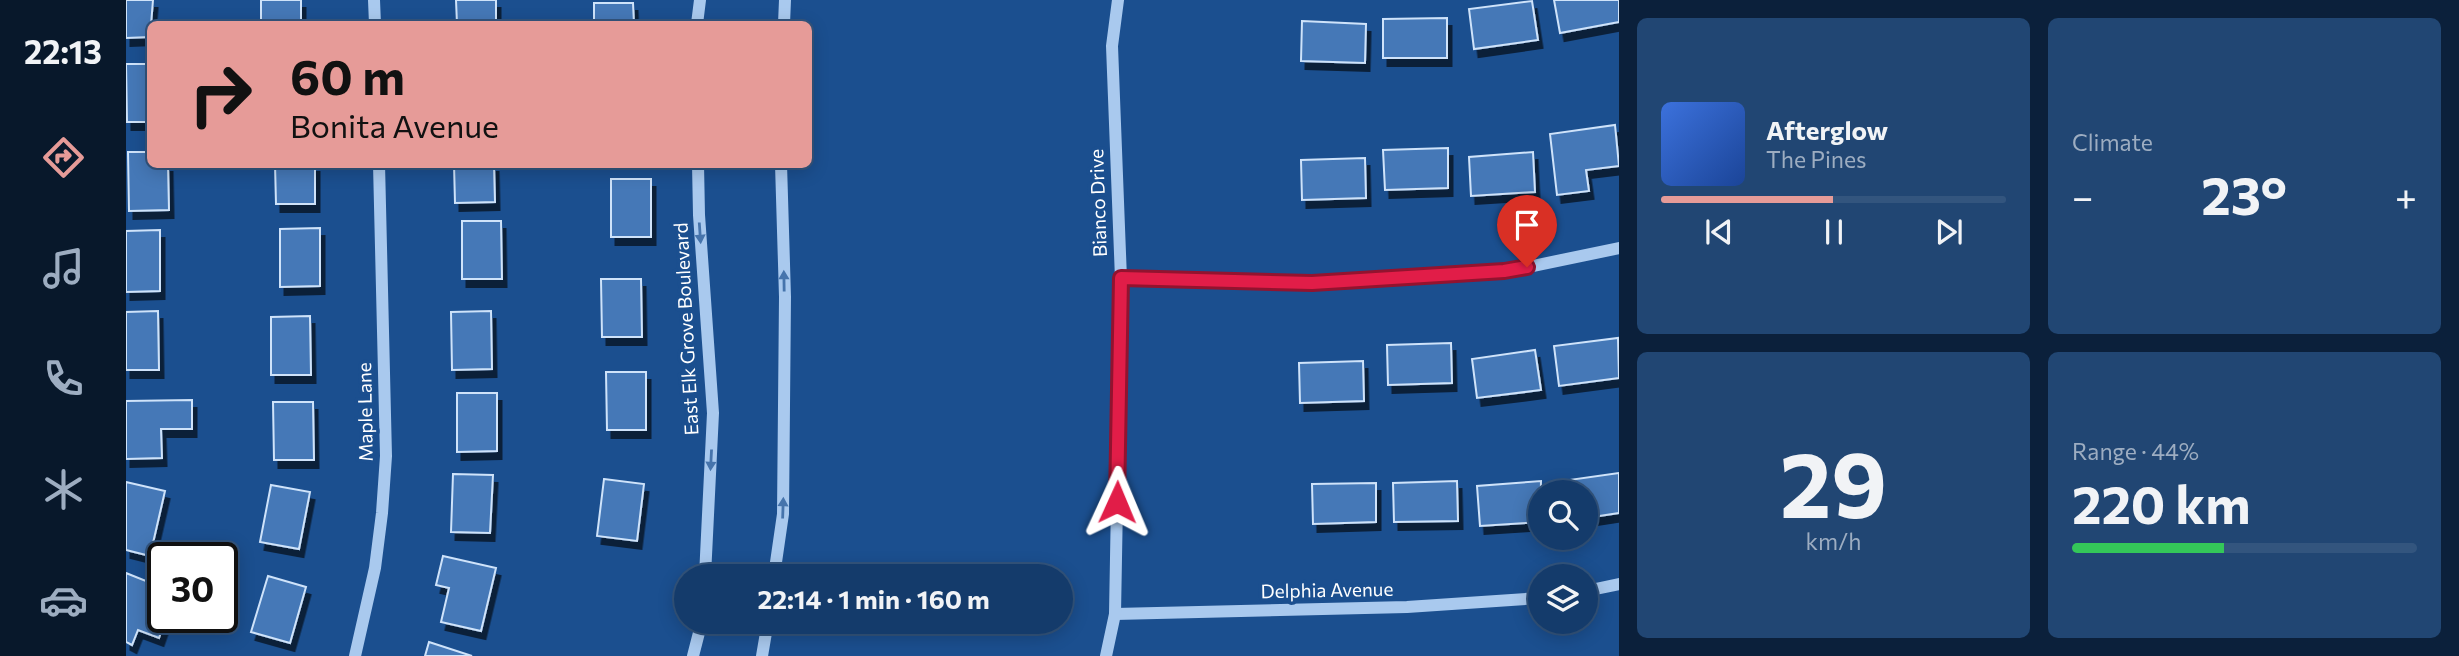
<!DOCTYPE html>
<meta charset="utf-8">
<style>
body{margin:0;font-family:Commissioner,sans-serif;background:#214673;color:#f1f3f6;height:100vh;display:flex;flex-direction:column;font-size:26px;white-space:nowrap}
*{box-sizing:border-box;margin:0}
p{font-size:23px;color:#9dadc1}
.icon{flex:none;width:38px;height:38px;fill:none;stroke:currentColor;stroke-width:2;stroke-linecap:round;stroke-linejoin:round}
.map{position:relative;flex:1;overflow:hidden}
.drawer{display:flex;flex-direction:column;gap:18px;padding:18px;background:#0b203b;width:840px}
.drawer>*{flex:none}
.guide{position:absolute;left:21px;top:21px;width:665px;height:147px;border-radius:10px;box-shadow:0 4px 18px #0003,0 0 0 2px #33557e;background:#e69b98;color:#111;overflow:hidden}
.controls{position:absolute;left:1402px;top:480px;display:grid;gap:14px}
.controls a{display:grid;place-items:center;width:70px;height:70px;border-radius:50%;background:#143b6b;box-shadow:0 4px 18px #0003,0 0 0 2px #33557e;font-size:35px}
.speed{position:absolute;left:21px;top:542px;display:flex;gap:14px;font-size:35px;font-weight:700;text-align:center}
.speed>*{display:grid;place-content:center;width:91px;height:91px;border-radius:50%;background:#143b6b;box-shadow:0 4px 18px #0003,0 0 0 2px #33557e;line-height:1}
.speed .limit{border:4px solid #111;border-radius:10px;background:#fff;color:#111}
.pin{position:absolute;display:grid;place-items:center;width:60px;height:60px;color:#fff;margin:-72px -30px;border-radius:50% 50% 50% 0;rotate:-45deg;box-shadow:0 0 7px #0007}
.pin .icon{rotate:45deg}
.me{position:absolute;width:77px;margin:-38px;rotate:1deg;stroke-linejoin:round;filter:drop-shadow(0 0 5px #0008)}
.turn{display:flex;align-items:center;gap:24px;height:147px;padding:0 28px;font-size:32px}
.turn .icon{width:91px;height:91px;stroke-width:2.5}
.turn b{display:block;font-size:49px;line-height:60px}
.big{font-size:52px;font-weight:700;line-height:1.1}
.drawer .tile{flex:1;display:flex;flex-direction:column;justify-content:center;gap:10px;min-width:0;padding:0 24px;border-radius:10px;background:#214673}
.drawer .dial{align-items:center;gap:0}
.dial b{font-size:91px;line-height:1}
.song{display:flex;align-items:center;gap:21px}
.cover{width:84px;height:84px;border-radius:10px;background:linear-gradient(135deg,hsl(220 70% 55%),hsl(220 70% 35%))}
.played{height:7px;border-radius:4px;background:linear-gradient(90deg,#e69b98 50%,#33557e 50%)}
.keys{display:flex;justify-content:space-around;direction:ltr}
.heat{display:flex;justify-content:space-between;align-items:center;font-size:38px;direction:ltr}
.charge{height:10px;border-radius:5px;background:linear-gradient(90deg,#34c759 44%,#33557e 0)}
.drawer .tiles{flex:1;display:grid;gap:18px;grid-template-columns:repeat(2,1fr)}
.trip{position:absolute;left:548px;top:564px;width:399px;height:70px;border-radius:35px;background:#143b6b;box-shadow:0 4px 18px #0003,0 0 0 2px #33557e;font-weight:700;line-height:70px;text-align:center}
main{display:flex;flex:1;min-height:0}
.tab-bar{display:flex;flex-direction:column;width:126px;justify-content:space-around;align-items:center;background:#08182b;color:#9dadc1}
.tab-bar .icon{width:49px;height:49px}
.tab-bar .current{color:#e69b98}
.tab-bar b{font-size:32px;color:#f1f3f6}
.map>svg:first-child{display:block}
</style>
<main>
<nav class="tab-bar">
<b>22:13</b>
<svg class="icon current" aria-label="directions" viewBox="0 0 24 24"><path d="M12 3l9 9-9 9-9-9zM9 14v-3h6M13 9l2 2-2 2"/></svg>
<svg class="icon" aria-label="music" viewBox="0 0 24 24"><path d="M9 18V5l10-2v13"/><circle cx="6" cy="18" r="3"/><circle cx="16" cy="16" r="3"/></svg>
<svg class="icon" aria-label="phone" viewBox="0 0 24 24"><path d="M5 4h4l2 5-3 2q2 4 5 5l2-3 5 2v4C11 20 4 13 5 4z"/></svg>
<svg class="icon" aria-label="climate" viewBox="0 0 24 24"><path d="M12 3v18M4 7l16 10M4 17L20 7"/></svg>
<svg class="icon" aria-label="car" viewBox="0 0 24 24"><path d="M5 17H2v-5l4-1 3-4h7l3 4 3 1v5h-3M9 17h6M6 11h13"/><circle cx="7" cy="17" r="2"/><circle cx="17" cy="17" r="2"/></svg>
</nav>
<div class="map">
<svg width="1493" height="656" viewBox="0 0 1493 656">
<defs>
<filter id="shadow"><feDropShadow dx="4.5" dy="8" stdDeviation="0" flood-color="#0009"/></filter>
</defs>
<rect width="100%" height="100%" fill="#1b4f8f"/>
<!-- building -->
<g fill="#4478b7" stroke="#cfe3fa" stroke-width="2" filter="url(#shadow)">
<polygon points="0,0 27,0 24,37 0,38"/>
<rect x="135" y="0" width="40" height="24"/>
<polygon points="330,0 370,0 370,24 331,24"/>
<polygon points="1428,0 1493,0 1493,22 1434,33"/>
<polygon points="1406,1 1412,40 1348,49 1343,9"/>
<polygon points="468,3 507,3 508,24 468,24"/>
<polygon points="1321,18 1321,58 1257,58 1257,19"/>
<polygon points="1176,21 1240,24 1239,63 1175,61"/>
<polygon points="0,64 24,64 24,122 1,122"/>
<polygon points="1489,125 1493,166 1460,170 1463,191 1431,195 1424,134"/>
<polygon points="1322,148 1322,188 1259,190 1257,150"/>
<polygon points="2,152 24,152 24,164 42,164 43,210 3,211"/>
<polygon points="1407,152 1409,192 1345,196 1343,157"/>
<polygon points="1239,158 1240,198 1176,200 1175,160"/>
<polygon points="149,164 189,164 189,204 150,204"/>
<polygon points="328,164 368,164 369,202 329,203"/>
<rect x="485" y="179" width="40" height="58"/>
<polygon points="336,221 375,221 376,279 336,279"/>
<polygon points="194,228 194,286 154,287 154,229"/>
<polygon points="34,230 34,291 0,292 0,231"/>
<polygon points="475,279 515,279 516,337 476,337"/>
<polygon points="32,311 33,370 0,370 0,312"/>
<polygon points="365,311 366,369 326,370 325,312"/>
<polygon points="184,316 185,375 145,375 145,317"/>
<polygon points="1492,338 1493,378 1433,386 1428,346"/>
<polygon points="1325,343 1326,383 1262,385 1261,345"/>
<polygon points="1409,350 1415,390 1351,398 1346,359"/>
<polygon points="1237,361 1238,401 1174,403 1173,363"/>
<polygon points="480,372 520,372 520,430 481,430"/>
<polygon points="331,393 371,393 371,451 331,452"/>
<polygon points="66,400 66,429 35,429 36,458 0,459 0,401"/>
<polygon points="147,402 187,402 188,460 148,460"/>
<polygon points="1493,473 1493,513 1460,518 1460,492 1437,492 1436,481"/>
<polygon points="327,474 367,475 364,533 325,532"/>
<polygon points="478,479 518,484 511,541 471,536"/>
<polygon points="1331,481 1332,521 1268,522 1267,483"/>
<polygon points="1415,481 1414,522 1354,526 1351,486"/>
<polygon points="0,482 39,491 24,556 0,550"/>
<polygon points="1250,483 1250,522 1187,524 1186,484"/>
<polygon points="145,485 184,492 173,549 134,542"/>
<polygon points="317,556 370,568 355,631 315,622 323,588 310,585"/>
<polygon points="0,573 30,585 22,605 37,610 37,618 40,618 33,638 12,630 6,645 0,642"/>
<polygon points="142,576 180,587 164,643 125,632"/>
<polygon points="303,642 346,656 299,656"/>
</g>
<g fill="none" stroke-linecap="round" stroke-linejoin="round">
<!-- minor -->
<g stroke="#a9c9ee" stroke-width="12">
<polyline points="248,0 249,24"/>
<polyline points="571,24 574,0"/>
<polyline points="658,24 659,0"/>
<polyline points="572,164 573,215 587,413 579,576"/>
<polyline points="995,279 1186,283 1378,272 1493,248"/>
<polyline points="648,576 657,514 659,297 655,164"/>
<polyline points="1460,591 1493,584"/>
<polyline points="989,614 1281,607 1414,598"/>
<polyline points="229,656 249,568 256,513 260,456 253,164"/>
<polyline points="567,656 576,621"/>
<polyline points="636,656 642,621"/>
<polyline points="980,656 989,614 995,279 986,46 992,0"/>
</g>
</g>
<!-- one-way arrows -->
<defs><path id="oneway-solid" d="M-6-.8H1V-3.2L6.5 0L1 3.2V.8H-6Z" transform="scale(1.75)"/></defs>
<g fill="#4674ac">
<use href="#oneway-solid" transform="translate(574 233) rotate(86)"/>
<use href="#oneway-solid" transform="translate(658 281) rotate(-91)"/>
<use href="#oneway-solid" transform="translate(585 460) rotate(93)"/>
<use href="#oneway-solid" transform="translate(657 508) rotate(-88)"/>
</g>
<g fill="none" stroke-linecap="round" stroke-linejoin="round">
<!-- route casing -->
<g stroke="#92132f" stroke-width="18">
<polyline id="route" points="991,502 995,278 1186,283 1378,271 1401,267"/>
</g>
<!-- route -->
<use href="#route" stroke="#e11d48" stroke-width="12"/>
</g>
<g text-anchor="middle" stroke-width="7" stroke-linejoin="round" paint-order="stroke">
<!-- street labels -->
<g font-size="19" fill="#fff" stroke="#1b4f8f">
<text transform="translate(972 203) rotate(-92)" y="7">Bianco Drive</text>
<text transform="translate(560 329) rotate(-93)" y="7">East Elk Grove Boulevard</text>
<text transform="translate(239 412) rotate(-91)" y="7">Maple Lane</text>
<text transform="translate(1201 590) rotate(-1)" y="7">Delphia Avenue</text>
</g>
</g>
</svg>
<div class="controls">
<a><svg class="icon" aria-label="search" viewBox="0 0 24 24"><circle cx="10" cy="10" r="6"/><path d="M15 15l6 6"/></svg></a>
<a><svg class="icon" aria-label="layers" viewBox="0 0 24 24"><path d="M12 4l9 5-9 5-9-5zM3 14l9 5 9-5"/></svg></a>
</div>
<div class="speed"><div class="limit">30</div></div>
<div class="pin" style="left:1401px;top:267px;background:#d93025"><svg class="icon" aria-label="arrive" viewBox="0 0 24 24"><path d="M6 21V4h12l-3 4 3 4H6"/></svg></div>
<svg class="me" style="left:991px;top:502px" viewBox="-20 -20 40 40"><path d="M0-17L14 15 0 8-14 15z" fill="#e11d48" stroke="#fff" stroke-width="4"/></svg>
<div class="trip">22:14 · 1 min · 160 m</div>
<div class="guide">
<div class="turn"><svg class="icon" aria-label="right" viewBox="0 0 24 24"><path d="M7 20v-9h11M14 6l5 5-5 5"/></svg><div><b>60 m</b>Bonita Avenue</div></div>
</div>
</div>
<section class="drawer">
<div class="tiles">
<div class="tile">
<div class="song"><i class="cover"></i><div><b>Afterglow</b><p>The Pines</p></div></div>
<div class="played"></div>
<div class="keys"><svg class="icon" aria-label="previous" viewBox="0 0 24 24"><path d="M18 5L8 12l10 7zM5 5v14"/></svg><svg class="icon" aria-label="pause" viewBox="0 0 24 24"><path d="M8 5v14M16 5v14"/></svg><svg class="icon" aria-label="next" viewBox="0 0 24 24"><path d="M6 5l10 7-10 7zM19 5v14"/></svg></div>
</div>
<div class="tile"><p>Climate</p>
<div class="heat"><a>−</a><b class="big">23°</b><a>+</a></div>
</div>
<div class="tile dial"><b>29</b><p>km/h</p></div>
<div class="tile"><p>Range · 44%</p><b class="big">220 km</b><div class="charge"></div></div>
</div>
</section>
</main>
